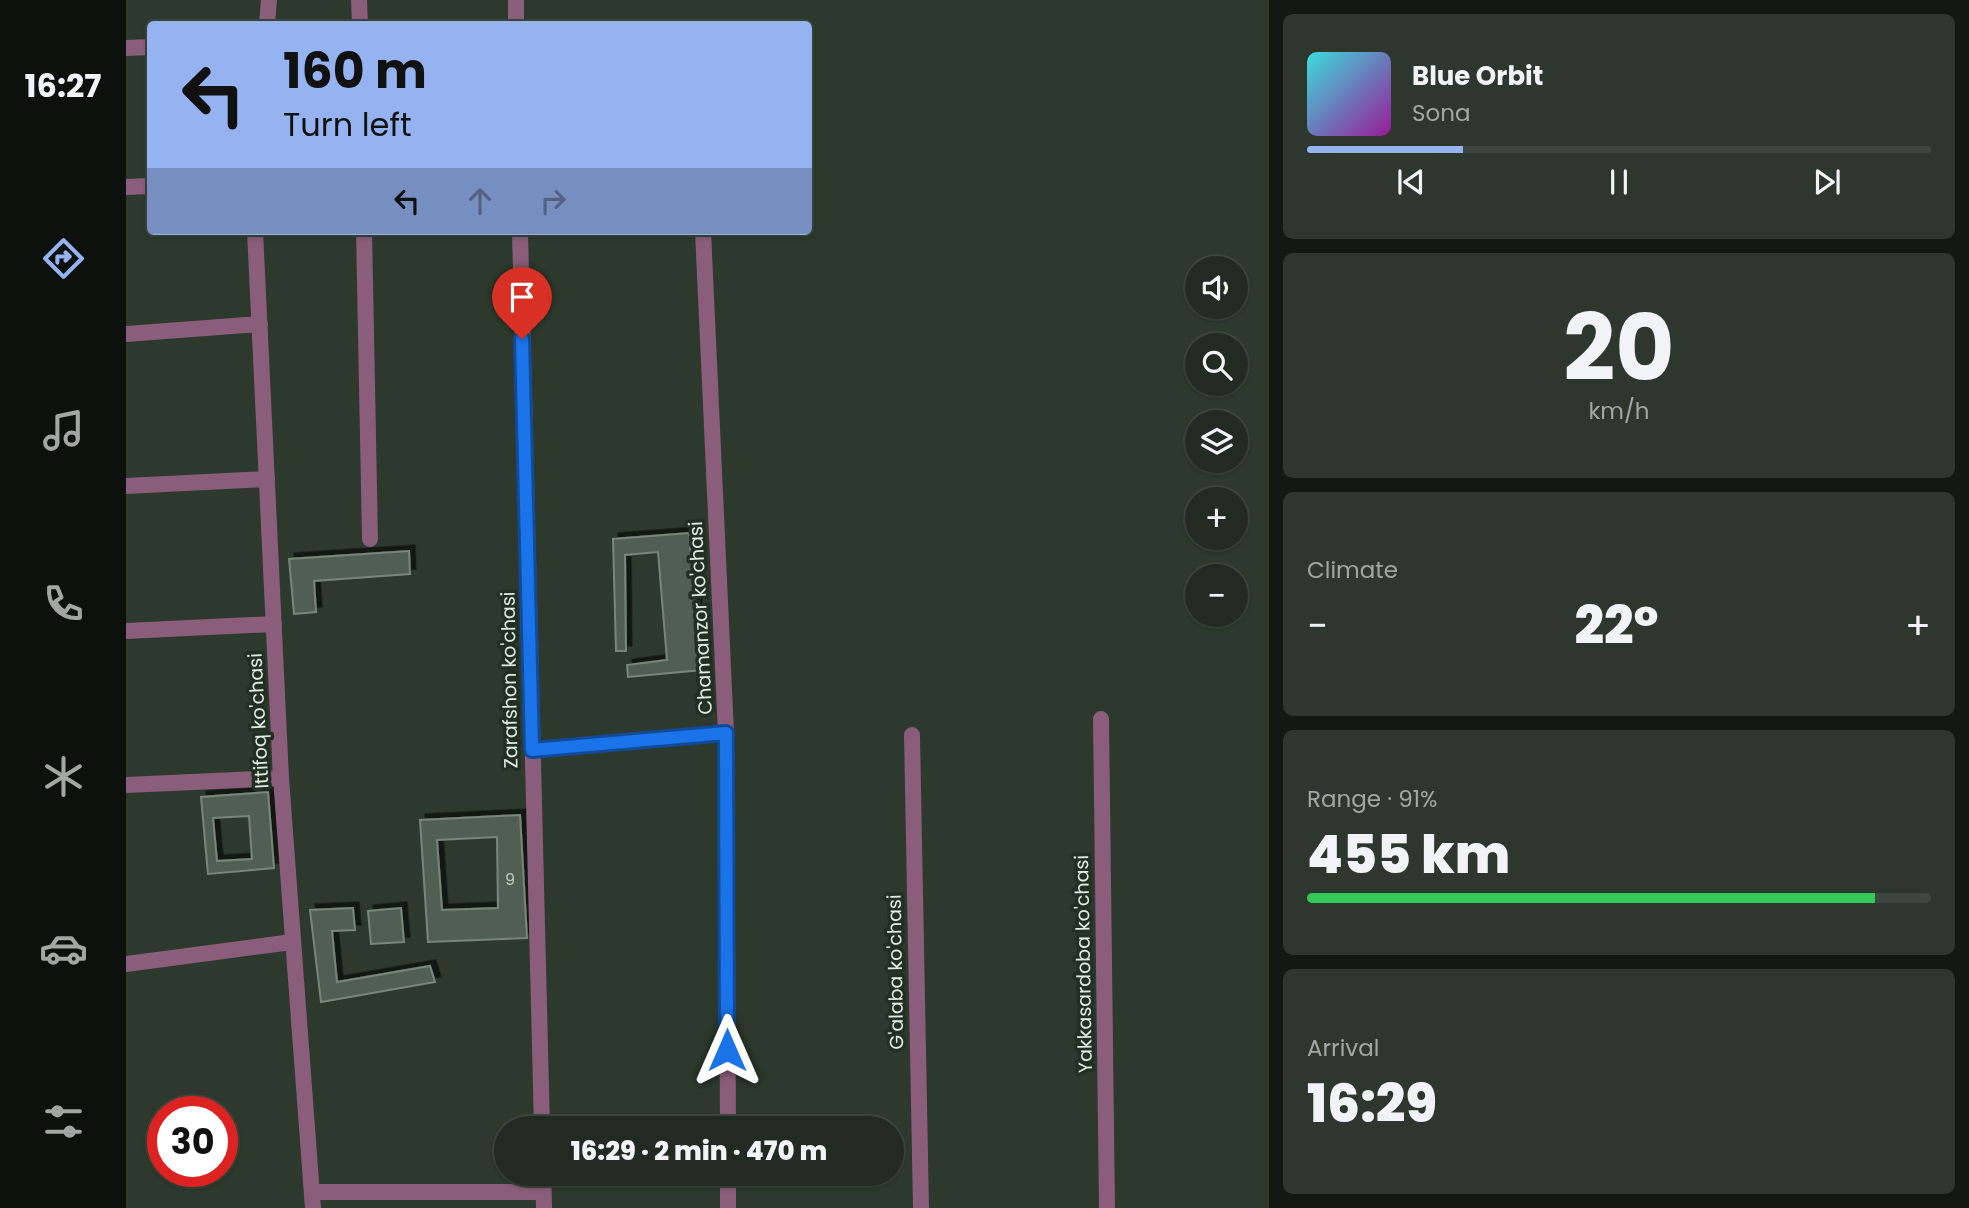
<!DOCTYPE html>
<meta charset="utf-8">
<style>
body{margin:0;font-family:Poppins,sans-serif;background:#2d372e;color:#f1f3f6;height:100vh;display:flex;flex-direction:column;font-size:26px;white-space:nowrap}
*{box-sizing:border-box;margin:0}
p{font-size:23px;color:#a2a7a5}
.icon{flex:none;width:38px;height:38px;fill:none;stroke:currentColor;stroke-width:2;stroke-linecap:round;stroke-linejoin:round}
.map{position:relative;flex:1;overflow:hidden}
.sheet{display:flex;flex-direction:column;gap:14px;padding:14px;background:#121812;width:700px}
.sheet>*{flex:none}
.banner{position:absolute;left:21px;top:21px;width:665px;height:214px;border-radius:7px;box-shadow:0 2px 5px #0004,0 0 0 2px #3e473f;background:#95b2f1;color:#111;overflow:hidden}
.buttons{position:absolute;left:1059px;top:256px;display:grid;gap:14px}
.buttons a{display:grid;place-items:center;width:63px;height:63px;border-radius:50%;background:#212b21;box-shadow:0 2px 5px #0004,0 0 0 2px #3e473f;font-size:35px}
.speed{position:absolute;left:21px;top:1096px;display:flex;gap:14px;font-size:35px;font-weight:700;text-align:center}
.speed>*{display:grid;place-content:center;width:91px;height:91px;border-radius:50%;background:#212b21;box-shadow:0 2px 5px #0004,0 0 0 2px #3e473f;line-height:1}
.speed .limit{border:10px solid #d22;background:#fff;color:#111}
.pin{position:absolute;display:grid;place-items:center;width:60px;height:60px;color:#fff;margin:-72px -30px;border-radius:50% 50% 50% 0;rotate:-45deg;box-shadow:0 0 7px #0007}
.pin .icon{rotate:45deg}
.me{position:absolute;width:77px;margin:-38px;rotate:0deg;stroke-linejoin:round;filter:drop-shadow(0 0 5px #0008)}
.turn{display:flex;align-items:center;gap:24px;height:147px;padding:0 21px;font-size:32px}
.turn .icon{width:91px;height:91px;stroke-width:2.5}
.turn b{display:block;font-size:49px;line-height:60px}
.lanes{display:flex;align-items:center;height:66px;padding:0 21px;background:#0003;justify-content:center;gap:35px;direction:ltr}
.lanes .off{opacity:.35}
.big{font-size:52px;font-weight:800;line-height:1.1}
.sheet .widget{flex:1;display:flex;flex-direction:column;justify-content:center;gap:10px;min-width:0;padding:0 24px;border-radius:10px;background:#2d372e}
.sheet .dial{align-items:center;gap:0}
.dial b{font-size:91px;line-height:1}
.song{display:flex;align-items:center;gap:21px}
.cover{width:84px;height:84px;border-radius:10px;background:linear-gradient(135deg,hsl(180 70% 55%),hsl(300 70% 35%))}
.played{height:7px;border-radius:4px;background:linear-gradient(90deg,#95b2f1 25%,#3e473f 25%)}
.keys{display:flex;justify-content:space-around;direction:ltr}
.heat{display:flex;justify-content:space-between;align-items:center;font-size:38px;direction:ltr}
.charge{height:10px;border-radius:5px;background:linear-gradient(90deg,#34c759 91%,#3e473f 0)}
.trip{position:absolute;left:368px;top:1116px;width:410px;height:70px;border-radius:35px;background:#212b21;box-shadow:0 2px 5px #0004,0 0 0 2px #3e473f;font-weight:800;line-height:70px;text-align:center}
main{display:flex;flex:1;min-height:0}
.tab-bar{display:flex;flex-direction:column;width:126px;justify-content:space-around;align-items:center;background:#0d110d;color:#a2a7a5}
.tab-bar .icon{width:49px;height:49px}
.tab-bar .active{color:#95b2f1}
.tab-bar b{font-size:32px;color:#f1f3f6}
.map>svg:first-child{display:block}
</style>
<main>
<nav class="tab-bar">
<b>16:27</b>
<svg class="icon active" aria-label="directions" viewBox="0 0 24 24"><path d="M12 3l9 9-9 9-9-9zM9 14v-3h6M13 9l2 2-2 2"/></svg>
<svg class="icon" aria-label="music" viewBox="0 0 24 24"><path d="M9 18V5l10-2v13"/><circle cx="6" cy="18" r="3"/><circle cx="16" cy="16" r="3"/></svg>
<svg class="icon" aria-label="phone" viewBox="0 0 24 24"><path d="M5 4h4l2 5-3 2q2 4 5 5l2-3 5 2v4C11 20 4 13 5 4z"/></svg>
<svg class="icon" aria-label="climate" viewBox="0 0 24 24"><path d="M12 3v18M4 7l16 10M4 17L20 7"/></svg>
<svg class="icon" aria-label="car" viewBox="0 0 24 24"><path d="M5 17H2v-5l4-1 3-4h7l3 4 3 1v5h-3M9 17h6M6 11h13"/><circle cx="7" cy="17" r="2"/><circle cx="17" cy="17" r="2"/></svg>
<svg class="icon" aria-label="filters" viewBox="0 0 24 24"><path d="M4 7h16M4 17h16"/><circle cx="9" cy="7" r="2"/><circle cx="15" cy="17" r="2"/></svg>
</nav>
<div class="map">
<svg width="1143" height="1208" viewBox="0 0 1143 1208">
<defs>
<filter id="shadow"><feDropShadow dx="5.5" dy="-5.5" stdDeviation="0" flood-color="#0009"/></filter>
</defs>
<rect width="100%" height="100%" fill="#2c392c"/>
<!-- building -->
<g fill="#515f52" stroke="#778678" stroke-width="2" fill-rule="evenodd" filter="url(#shadow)">
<polygon points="563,533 576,670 502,677 501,665 541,660 532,552 499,555 500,651 490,651 487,539"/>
<polygon points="283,551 284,574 188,581 190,612 168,614 163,559"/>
<path d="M142,792L148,868L82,874L75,797ZM123,816L126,859L91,861L87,818Z"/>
<path d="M394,815L401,938L302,942L294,820ZM371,837L372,908L316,910L311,840Z"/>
<polygon points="227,908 229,930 206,931 211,982 304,966 309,982 195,1002 184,910"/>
<polygon points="275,908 278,942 245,944 242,911"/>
</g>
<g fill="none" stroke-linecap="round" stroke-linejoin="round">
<!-- street -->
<g stroke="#8a5d7a" stroke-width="16">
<polyline points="233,0 234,24"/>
<polyline points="390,0 390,24"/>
<polyline points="141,24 143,0"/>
<polyline points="0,48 24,47"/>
<polyline points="0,187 24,186"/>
<polyline points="129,231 155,778 187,1208"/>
<polyline points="238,231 244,539"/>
<polyline points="394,231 416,1129"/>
<polyline points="577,231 600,733 602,1129"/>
<polyline points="0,334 134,324"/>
<polyline points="0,486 141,479"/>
<polyline points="0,631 148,624"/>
<polyline points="975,719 981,1208"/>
<polyline points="786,735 795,1208"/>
<polyline points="406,750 600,733"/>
<polyline points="0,785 155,778"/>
<polyline points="0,964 166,942"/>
<polyline points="417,1174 418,1208"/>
<polyline points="602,1174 602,1208"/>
<polyline points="187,1192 417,1192"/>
</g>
</g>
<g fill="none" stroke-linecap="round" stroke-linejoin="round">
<!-- route casing -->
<g stroke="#114b97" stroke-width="18">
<polyline id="route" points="396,339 406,750 600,733 601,1050"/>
</g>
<!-- route -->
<use href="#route" stroke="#1a73e8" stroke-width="12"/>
</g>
<g text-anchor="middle" stroke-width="7" stroke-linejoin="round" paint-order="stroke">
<!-- number labels -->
<g font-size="16" fill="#bec8bf">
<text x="384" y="885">9</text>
</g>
<!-- street labels -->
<g font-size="19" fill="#e2ebe3" stroke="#222f23">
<text transform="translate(574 618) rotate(-93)" y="7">Chamanzor ko'chasi</text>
<text transform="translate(383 680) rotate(-91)" y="7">Zarafshon ko'chasi</text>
<text transform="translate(132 721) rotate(-93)" y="7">Ittifoq ko'chasi</text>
<text transform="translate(957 964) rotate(-91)" y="7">Yakkasardoba ko'chasi</text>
<text transform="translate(769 972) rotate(-91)" y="7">G'alaba ko'chasi</text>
</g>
</g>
</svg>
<div class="buttons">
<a><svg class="icon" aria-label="sound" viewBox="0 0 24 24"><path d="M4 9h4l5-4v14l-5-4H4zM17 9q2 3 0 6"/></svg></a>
<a><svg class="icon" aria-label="search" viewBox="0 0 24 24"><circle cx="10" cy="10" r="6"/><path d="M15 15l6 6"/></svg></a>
<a><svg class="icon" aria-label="layers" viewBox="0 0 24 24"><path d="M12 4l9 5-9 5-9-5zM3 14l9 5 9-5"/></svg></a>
<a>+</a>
<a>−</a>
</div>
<div class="speed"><div class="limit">30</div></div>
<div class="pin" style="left:396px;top:339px;background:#d93025"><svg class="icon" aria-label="arrive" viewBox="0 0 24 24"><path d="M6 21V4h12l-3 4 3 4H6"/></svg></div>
<svg class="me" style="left:601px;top:1050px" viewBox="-20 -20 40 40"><path d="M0-17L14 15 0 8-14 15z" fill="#1a73e8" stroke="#fff" stroke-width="4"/></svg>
<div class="trip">16:29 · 2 min · 470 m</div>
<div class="banner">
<div class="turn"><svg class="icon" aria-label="left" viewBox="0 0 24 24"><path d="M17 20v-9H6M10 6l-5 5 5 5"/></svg><div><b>160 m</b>Turn left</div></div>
<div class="lanes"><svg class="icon" aria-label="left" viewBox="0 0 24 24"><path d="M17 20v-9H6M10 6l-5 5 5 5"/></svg><svg class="icon off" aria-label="ahead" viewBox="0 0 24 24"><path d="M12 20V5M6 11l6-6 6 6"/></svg><svg class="icon off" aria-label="right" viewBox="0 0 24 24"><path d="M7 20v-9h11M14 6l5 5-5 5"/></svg></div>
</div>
</div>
<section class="sheet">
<div class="widget">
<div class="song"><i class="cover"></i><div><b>Blue Orbit</b><p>Sona</p></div></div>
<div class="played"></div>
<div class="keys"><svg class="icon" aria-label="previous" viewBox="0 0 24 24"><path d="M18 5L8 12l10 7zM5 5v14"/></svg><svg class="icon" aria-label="pause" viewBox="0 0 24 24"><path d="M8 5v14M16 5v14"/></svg><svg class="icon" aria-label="next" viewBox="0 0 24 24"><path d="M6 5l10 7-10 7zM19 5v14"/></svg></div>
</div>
<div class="widget dial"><b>20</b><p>km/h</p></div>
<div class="widget"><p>Climate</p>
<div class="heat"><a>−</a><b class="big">22°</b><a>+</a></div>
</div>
<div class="widget"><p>Range · 91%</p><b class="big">455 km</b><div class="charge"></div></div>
<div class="widget"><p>Arrival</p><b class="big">16:29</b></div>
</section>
</main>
